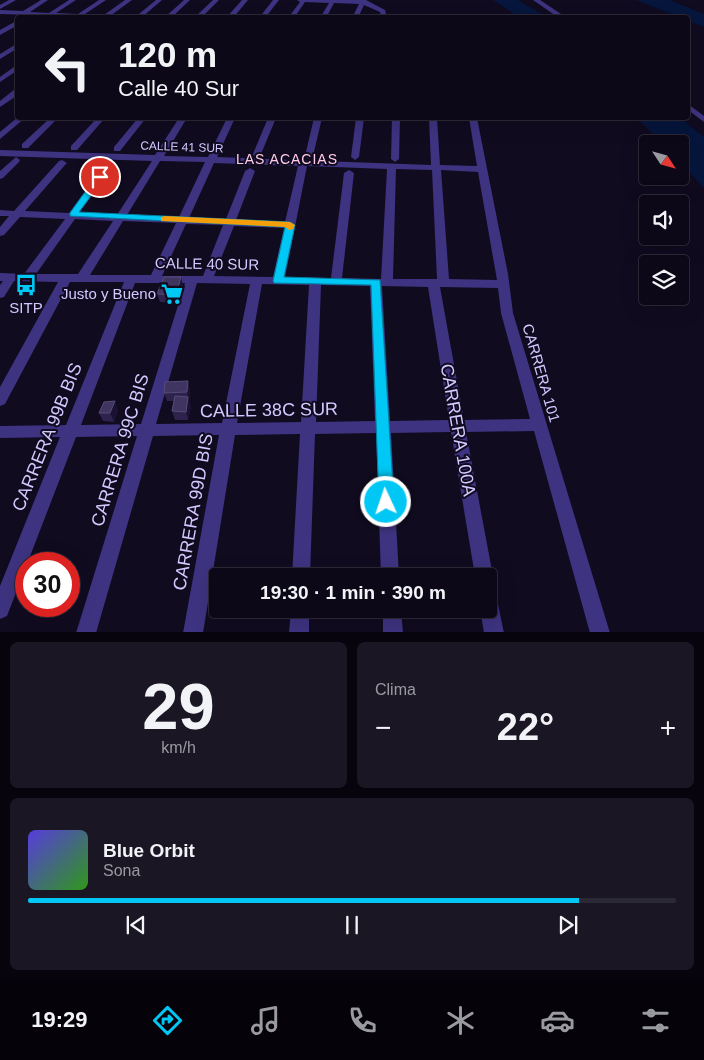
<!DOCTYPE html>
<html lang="es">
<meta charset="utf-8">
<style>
body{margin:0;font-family:Helvetica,sans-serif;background:#1a1624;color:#f1f3f6;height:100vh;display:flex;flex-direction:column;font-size:19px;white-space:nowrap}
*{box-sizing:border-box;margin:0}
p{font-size:16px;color:#9a9aa1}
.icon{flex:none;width:28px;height:28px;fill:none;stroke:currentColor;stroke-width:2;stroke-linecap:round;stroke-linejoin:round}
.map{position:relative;height:632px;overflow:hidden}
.details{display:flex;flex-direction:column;gap:10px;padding:10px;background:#07040d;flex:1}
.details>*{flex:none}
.top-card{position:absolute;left:15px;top:15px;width:675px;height:105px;border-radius:5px;box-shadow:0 5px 20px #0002,0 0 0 1px #2c2936;background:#0c0817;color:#f1f3f6;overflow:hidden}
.needle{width:32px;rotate:126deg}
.controls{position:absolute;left:639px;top:135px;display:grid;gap:10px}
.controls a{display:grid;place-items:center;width:50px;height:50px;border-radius:5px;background:#0c0817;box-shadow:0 5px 20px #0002,0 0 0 1px #2c2936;font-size:25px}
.speed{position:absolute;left:15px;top:552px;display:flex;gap:10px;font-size:25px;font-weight:700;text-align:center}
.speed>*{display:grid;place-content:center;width:65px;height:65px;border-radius:50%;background:#0c0817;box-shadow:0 5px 20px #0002,0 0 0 1px #2c2936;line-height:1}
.speed .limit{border:8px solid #d22;background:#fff;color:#111}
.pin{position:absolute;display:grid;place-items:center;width:42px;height:42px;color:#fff;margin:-21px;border:2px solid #fff;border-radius:50%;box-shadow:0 1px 5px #0007}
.me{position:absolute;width:55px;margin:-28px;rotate:357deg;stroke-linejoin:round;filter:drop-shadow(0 0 4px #0008)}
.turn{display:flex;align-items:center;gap:18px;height:105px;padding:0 20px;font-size:22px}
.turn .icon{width:65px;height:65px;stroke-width:2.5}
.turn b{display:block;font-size:35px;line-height:42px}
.big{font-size:38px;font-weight:700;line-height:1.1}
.details .widget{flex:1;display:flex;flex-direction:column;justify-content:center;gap:8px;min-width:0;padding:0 18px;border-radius:8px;background:#1a1624}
.details .dial{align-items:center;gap:0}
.dial b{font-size:65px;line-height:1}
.song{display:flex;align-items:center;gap:15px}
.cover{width:60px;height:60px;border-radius:8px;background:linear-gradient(135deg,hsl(250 70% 55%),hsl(110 70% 35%))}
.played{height:5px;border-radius:2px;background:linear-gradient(90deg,#00c7f4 85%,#2c2936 85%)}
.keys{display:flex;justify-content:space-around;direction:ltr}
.heat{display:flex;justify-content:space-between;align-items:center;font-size:28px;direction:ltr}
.details .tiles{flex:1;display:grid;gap:10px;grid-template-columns:1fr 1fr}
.widget:last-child{grid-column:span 2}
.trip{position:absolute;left:209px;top:568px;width:288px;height:50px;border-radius:5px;background:#0c0817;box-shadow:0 5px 20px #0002,0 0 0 1px #2c2936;font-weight:700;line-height:50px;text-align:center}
.menu{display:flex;height:80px;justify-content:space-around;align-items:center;background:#050309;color:#9a9aa1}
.menu .icon{width:35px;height:35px}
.menu .active{color:#00c7f4}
.menu b{font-size:22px;color:#f1f3f6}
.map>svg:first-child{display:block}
</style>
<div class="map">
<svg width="704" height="633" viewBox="0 0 704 633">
<rect width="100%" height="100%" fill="#100b1f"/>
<!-- water -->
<g fill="#06163c">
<polygon points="493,0 518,0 547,17 519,17"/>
<polygon points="636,0 670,0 704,14 704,27 688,21 688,18 679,17"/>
<polygon points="637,118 680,118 704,137 704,188 680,162 680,144 663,144"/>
</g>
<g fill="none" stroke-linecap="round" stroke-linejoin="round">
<!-- street -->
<g fill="#3d3380" fill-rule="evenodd">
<polygon points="9,0 16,0 0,9 0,5"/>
<polygon points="41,0 48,0 30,12 49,13 69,0 76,0 56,13 78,14 99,0 106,0 85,14 104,15 125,0 132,0 110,16 124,18 0,14 0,10 23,11"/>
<polygon points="156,0 162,0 141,18 134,18"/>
<polygon points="184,0 190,0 171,18 164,18"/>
<polygon points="213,0 219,0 201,18 194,18"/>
<polygon points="242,0 248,0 233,18 226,18"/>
<polygon points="273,0 279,0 265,18 259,18"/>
<polygon points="297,0 366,0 385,10 387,18 381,18 380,12 364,5 358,18 352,18 359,4 334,3 326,18 320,18 329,3 305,2 294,18 288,18 300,2"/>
<polygon points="533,0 540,0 567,18 559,18"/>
<polygon points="18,20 18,25 0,35 0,30"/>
<polygon points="18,43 18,48 0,59 0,54"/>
<polygon points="18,66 18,70 0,82 0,77 14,67"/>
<polygon points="15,89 18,89 18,95 0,107 0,101"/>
<polygon points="688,104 704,116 704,122 688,110"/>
<polygon points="18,117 25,118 0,139 0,132"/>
<polygon points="50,118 58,118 28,148 22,148 22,144"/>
<polygon points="97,118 105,118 77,150 71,150 71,146"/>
<polygon points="138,118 146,118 120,151 114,151 114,147"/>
<path d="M179,118H187L164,156L208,157L227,118H235L217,157L431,165L429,118H437L440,165L477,166L469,118H477L508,274L513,313L610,633H590L534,431L466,432L493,576L490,582L488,584V576H475L451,432L391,433L399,576H381L376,433L315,434L310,576H292L300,434L235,435L203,633H183L219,435L153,436L96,633H76L137,436L76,437L7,616L0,619V586L60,437L0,438V426L66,425L124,282H70L5,404L0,406V387L58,282L14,281L4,297L0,298V285L3,281H0V273L24,274L65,219L20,217L4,235L0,236V227L9,216H0V210L14,211L59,161L62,160L67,163L65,165L25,211L69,213L107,162L110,161L115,164L79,213L117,215L152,161L0,156V150L155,155ZM160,161L205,162L179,217L127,215ZM214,163L298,166L285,222L236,220L255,171L250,168L245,171L226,219L189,218ZM307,166L387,169L381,279L342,278L354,173L349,170L344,173L331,278L285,277ZM396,169L432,170L437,279H393ZM441,170L478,172L497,280L449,279ZM75,219L113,221L78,274H36ZM123,221L176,223L151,275H90ZM186,224L223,225L203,276H162ZM234,226L284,228L273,277L214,276ZM135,283H185L141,424L81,425ZM197,283L250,284L222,423L156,424ZM262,284L309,285L301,422L237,423ZM321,285L370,286L375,421L316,422ZM382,286L428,287L449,420L390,421ZM440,287L498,288L501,313L530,419L464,420Z"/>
<polygon points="268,118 276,118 261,154 260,156 254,156 253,154"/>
<polygon points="314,118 322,118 313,156 309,159 305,156"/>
<polygon points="356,118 364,118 359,157 355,160 351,157"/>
<polygon points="392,118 400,118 399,159 395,162 391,159"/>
<polygon points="16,157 20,160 19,162 3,178 0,179 0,171"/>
<polygon points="488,588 495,590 504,633 484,633 480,609 488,609"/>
<polygon points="291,609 309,609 309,633 289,633"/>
<polygon points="383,609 401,609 403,633 383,633"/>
</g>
</g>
<!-- wall -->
<g fill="#2e234d">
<polygon points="181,277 183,286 178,303 160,302 157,294"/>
<polygon points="190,390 189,401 191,406 188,420 175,420 172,411 174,401 167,401 164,393"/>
<polygon points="118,410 114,422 103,421 99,413"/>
</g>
<!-- shaded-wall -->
<g fill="#1b1233">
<polygon points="181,277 183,286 178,303 176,295"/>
<polygon points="188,381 190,390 189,401 187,392"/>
<polygon points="188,397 191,406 188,420 186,412"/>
<polygon points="115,401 118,410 114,422 110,413"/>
</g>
<!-- building -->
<g fill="#403460" stroke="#574c79">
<polygon points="164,277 181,277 176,295 157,294"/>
<polygon points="188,381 187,392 164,393 165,382"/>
<polygon points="175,396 188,397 186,412 172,411"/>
<polygon points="115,401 110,413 99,413 104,402"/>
</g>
<!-- route -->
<polygon fill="#00c7f4" stroke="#00819f" points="100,174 105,177 79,212 290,222 295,225 284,277 380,280 394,502 392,507 386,509 381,507 379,502 371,285 274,283 273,281 285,227 70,216 70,213 97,175"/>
<!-- slow -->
<polygon fill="#f59e0b" points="165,216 290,222 295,225 293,229 289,230 285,227 161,221 161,217"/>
<!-- icons -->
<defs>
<g id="bus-bare" transform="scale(1.725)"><path d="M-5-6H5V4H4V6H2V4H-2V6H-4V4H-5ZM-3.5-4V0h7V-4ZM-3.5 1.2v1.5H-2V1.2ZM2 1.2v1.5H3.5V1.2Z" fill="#00c7f4" stroke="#100b1f" stroke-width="2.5" paint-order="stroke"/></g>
<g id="supermarket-bare" transform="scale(1.725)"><path d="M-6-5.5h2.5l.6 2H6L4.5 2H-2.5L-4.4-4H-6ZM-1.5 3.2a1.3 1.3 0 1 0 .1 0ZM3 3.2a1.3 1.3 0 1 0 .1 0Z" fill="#00c7f4" stroke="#100b1f" stroke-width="2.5" paint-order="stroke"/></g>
</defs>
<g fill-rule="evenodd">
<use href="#bus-bare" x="26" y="285"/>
<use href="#supermarket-bare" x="172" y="294"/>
</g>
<g text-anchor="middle" stroke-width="4" stroke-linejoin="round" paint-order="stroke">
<!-- far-street labels -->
<g font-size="12" fill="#d3c9ff" stroke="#100b1f">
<text transform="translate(182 147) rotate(2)" y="4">CALLE 41 SUR</text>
</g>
<!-- far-neighbourhood labels -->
<g font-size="14" letter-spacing="1" fill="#ffcbe8" stroke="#100b1f">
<text x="287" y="164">LAS ACACIAS</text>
</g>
<!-- street labels -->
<g font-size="15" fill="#d3c9ff" stroke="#100b1f">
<text transform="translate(207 264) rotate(1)" y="5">CALLE 40 SUR</text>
<text transform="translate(541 373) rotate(74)" y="5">CARRERA 101</text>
</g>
<!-- poi labels -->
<g font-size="15" fill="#d3c9ff" stroke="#100b1f" text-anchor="end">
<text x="156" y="299">Justo y Bueno</text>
<text x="26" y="313" text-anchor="middle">SITP</text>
</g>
<!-- near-street labels -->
<g font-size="18" fill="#d3c9ff" stroke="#100b1f">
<text transform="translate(269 410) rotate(-1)" y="6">CALLE 38C SUR</text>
<text transform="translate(458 430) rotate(80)" y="6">CARRERA 100A</text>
<text transform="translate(47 437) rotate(-68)" y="6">CARRERA 99B BIS</text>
<text transform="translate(120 450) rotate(-73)" y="6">CARRERA 99C BIS</text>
<text transform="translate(193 512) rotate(-80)" y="6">CARRERA 99D BIS</text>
</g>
</g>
</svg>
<div class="controls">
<a><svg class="needle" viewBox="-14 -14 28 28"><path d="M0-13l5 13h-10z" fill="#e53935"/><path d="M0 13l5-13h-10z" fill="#9a9aa1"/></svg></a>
<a><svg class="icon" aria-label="sound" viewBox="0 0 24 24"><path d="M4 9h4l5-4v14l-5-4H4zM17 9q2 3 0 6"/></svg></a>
<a><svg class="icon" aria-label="layers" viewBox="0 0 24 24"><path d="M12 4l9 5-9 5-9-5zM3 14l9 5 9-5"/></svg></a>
</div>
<div class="speed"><div class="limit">30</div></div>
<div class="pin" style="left:100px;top:177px;background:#d93025"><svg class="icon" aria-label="arrive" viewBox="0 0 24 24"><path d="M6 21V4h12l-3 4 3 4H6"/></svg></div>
<svg class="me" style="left:386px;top:502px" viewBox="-20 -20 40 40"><circle r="17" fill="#00c7f4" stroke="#fff" stroke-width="3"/><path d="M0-11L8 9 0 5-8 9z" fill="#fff"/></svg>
<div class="trip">19:30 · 1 min · 390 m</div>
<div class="top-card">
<div class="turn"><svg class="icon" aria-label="left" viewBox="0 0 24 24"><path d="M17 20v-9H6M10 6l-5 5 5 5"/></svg><div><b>120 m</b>Calle 40 Sur</div></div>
</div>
</div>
<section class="details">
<div class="tiles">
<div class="widget dial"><b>29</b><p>km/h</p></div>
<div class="widget"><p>Clima</p>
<div class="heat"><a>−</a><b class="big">22°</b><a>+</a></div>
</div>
<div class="widget">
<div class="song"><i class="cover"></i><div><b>Blue Orbit</b><p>Sona</p></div></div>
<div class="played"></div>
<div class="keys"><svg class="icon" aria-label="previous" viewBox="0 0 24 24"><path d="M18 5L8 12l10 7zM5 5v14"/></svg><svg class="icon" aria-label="pause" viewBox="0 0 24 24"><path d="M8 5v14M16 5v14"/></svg><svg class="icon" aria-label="next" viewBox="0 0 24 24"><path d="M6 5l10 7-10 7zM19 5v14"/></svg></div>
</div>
</div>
</section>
<nav class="menu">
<b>19:29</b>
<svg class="icon active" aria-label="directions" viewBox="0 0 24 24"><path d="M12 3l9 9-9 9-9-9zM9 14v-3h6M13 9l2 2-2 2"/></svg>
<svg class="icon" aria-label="music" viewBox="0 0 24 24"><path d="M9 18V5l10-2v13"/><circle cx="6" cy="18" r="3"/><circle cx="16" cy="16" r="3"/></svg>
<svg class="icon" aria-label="phone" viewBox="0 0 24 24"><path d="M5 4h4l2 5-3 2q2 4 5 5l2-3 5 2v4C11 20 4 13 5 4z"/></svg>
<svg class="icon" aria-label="climate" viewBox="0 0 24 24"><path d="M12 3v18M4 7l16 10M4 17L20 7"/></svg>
<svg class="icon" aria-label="car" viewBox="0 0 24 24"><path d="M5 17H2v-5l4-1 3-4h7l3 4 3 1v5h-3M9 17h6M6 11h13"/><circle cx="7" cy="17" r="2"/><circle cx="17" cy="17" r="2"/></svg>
<svg class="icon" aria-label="filters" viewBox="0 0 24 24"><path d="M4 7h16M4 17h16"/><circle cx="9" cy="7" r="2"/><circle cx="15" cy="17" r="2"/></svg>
</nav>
